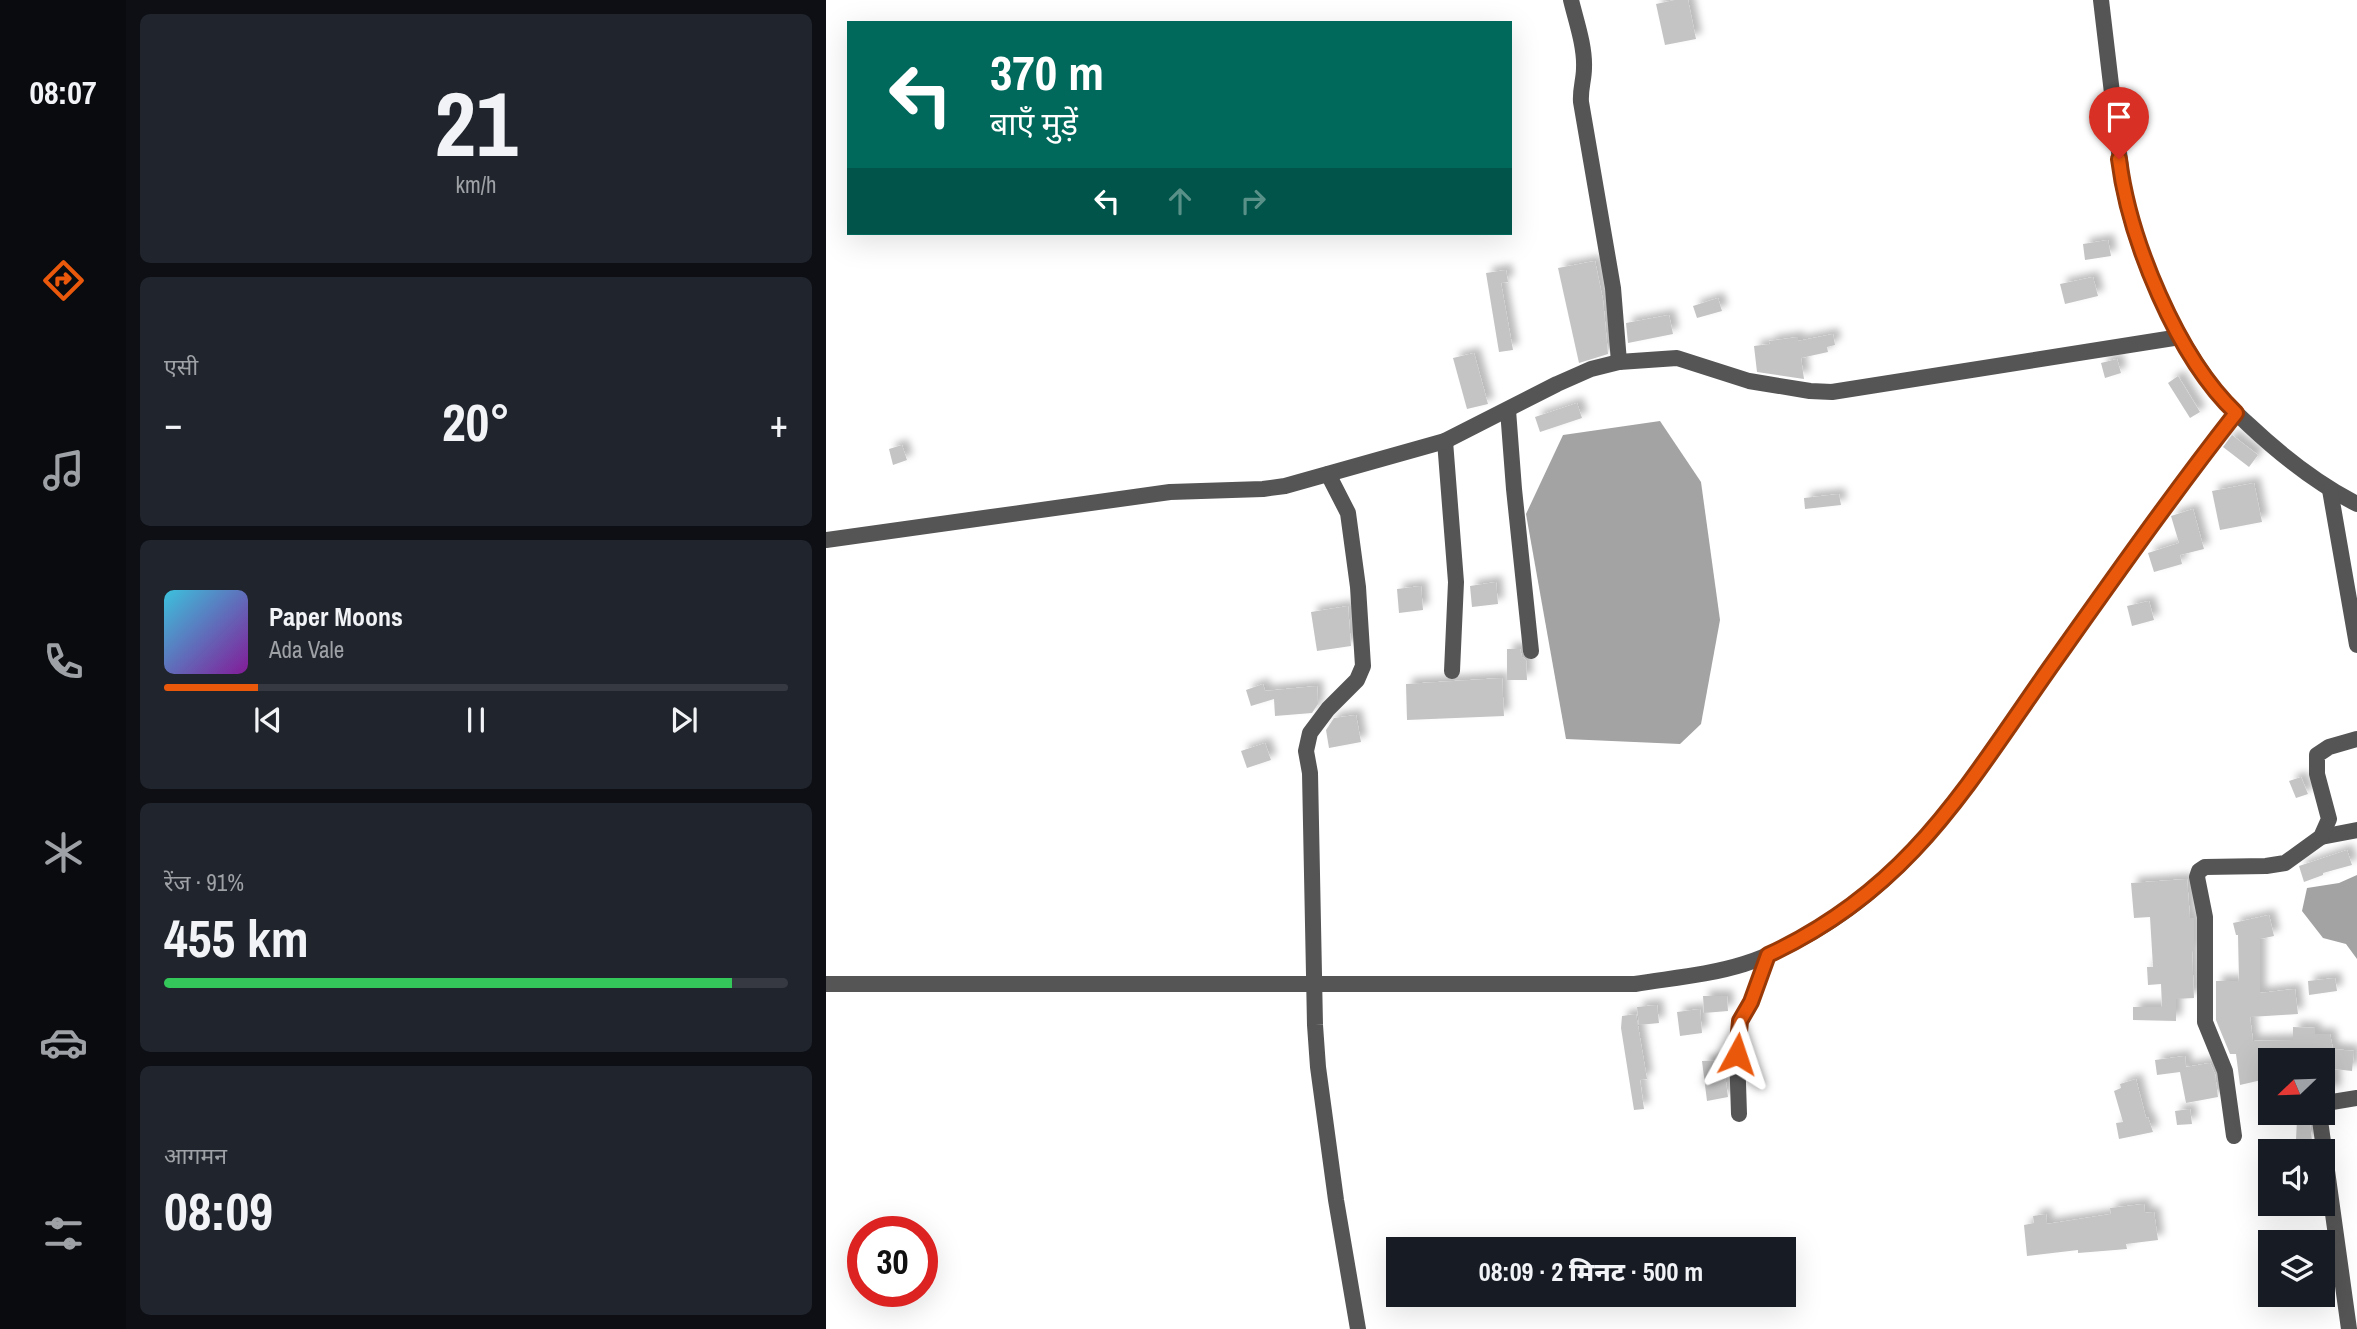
<!DOCTYPE html>
<html lang="hi">
<meta charset="utf-8">
<style>
body{margin:0;font-family:"Archivo Narrow","Noto Sans Devanagari",sans-serif;background:#20242c;color:#f1f3f6;height:100vh;display:flex;flex-direction:column;font-size:26px;white-space:nowrap}
*{box-sizing:border-box;margin:0}
p{font-size:23px;color:#9ea1a6}
.icon{flex:none;width:38px;height:38px;fill:none;stroke:currentColor;stroke-width:2;stroke-linecap:round;stroke-linejoin:round}
.map{position:relative;flex:1;overflow:hidden}
.side{display:flex;flex-direction:column;gap:14px;padding:14px;background:#0d0f14;width:700px}
.side>*{flex:none}
.banner{position:absolute;left:21px;top:21px;width:665px;height:214px;border-radius:0px;box-shadow:0 7px 28px #0002;background:#00695c;color:#fff;overflow:hidden}
.needle{width:46px;rotate:247deg}
.buttons{position:absolute;left:1432px;top:1048px;display:grid;gap:14px}
.buttons a{display:grid;place-items:center;width:77px;height:77px;border-radius:0px;background:#171b24;box-shadow:0 7px 28px #0002;font-size:35px}
.speed{position:absolute;left:21px;top:1216px;display:flex;gap:14px;font-size:35px;font-weight:700;text-align:center}
.speed>*{display:grid;place-content:center;width:91px;height:91px;border-radius:50%;background:#171b24;box-shadow:0 7px 28px #0002;line-height:1}
.speed .limit{border:10px solid #d22;background:#fff;color:#111}
.pin{position:absolute;display:grid;place-items:center;width:60px;height:60px;color:#fff;margin:-72px -30px;border-radius:50% 50% 50% 0;rotate:-45deg;box-shadow:0 0 7px #0007}
.pin .icon{rotate:45deg}
.me{position:absolute;width:77px;margin:-38px;rotate:5deg;stroke-linejoin:round;filter:drop-shadow(0 0 5px #0008)}
.turn{display:flex;align-items:center;gap:24px;height:147px;padding:0 28px;font-size:32px}
.turn .icon{width:91px;height:91px;stroke-width:2.5}
.turn b{display:block;font-size:49px;line-height:60px}
.lanes{display:flex;align-items:center;height:66px;padding:0 28px;background:#0003;justify-content:center;gap:35px;direction:ltr}
.lanes .off{opacity:.35}
.big{font-size:52px;font-weight:800;line-height:1.1}
.side .widget{flex:1;display:flex;flex-direction:column;justify-content:center;gap:10px;min-width:0;padding:0 24px;border-radius:10px;background:#20242c}
.side .dial{align-items:center;gap:0}
.dial b{font-size:91px;line-height:1}
.song{display:flex;align-items:center;gap:21px}
.cover{width:84px;height:84px;border-radius:10px;background:linear-gradient(135deg,hsl(190 70% 55%),hsl(290 70% 35%))}
.played{height:7px;border-radius:4px;background:linear-gradient(90deg,#ea580c 15%,#363941 15%)}
.keys{display:flex;justify-content:space-around;direction:ltr}
.heat{display:flex;justify-content:space-between;align-items:center;font-size:38px;direction:ltr}
.charge{height:10px;border-radius:5px;background:linear-gradient(90deg,#34c759 91%,#363941 0)}
.trip{position:absolute;left:560px;top:1237px;width:410px;height:70px;border-radius:0px;background:#171b24;box-shadow:0 7px 28px #0002;font-weight:800;line-height:70px;text-align:center}
main{display:flex;flex:1;min-height:0}
.dock{display:flex;flex-direction:column;width:126px;justify-content:space-around;align-items:center;background:#090b0e;color:#9ea1a6}
.dock .icon{width:49px;height:49px}
.dock .active{color:#ea580c}
.dock b{font-size:32px;color:#f1f3f6}
.map>svg:first-child{display:block}
</style>
<main>
<nav class="dock">
<b>08:07</b>
<svg class="icon active" aria-label="directions" viewBox="0 0 24 24"><path d="M12 3l9 9-9 9-9-9zM9 14v-3h6M13 9l2 2-2 2"/></svg>
<svg class="icon" aria-label="music" viewBox="0 0 24 24"><path d="M9 18V5l10-2v13"/><circle cx="6" cy="18" r="3"/><circle cx="16" cy="16" r="3"/></svg>
<svg class="icon" aria-label="phone" viewBox="0 0 24 24"><path d="M5 4h4l2 5-3 2q2 4 5 5l2-3 5 2v4C11 20 4 13 5 4z"/></svg>
<svg class="icon" aria-label="climate" viewBox="0 0 24 24"><path d="M12 3v18M4 7l16 10M4 17L20 7"/></svg>
<svg class="icon" aria-label="car" viewBox="0 0 24 24"><path d="M5 17H2v-5l4-1 3-4h7l3 4 3 1v5h-3M9 17h6M6 11h13"/><circle cx="7" cy="17" r="2"/><circle cx="17" cy="17" r="2"/></svg>
<svg class="icon" aria-label="filters" viewBox="0 0 24 24"><path d="M4 7h16M4 17h16"/><circle cx="9" cy="7" r="2"/><circle cx="15" cy="17" r="2"/></svg>
</nav>
<section class="side">
<div class="widget dial"><b>21</b><p>km/h</p></div>
<div class="widget"><p>एसी</p>
<div class="heat"><a>−</a><b class="big">20°</b><a>+</a></div>
</div>
<div class="widget">
<div class="song"><i class="cover"></i><div><b>Paper Moons</b><p>Ada Vale</p></div></div>
<div class="played"></div>
<div class="keys"><svg class="icon" aria-label="previous" viewBox="0 0 24 24"><path d="M18 5L8 12l10 7zM5 5v14"/></svg><svg class="icon" aria-label="pause" viewBox="0 0 24 24"><path d="M8 5v14M16 5v14"/></svg><svg class="icon" aria-label="next" viewBox="0 0 24 24"><path d="M6 5l10 7-10 7zM19 5v14"/></svg></div>
</div>
<div class="widget"><p>रेंज · 91%</p><b class="big">455 km</b><div class="charge"></div></div>
<div class="widget"><p>आगमन</p><b class="big">08:09</b></div>
</section>
<div class="map">
<svg width="1531" height="1329" viewBox="0 0 1531 1329">
<defs>
<filter id="shadow"><feDropShadow dx="6" dy="-6" stdDeviation="3.5" flood-color="#0004"/></filter>
</defs>
<rect width="100%" height="100%" fill="#fff"/>
<!-- water -->
<g fill="#a3a3a3">
<polygon points="834,421 875,482 894,620 875,724 854,744 740,739 700,514 737,435"/>
<polygon points="1531,875 1531,959 1520,944 1497,938 1476,911 1481,888 1513,883"/>
</g>
<!-- building -->
<g fill="#c4c4c4" filter="url(#shadow)">
<polygon points="849,0 862,0 870,39 839,45 830,4"/>
<polygon points="1282,240 1285,256 1259,260 1257,244"/>
<polygon points="769,261 777,300 782,354 753,363 732,268"/>
<polygon points="680,270 682,282 675,283 687,350 673,352 660,273"/>
<polygon points="1267,277 1272,296 1239,304 1234,284"/>
<polygon points="892,298 896,311 871,318 867,306"/>
<polygon points="843,315 847,334 802,343 800,323"/>
<polygon points="1007,334 1009,345 1001,347 1002,352 975,358 978,379 931,372 928,346 944,344 943,341 972,337 972,341"/>
<polygon points="648,353 662,404 641,409 627,358"/>
<polygon points="1291,359 1295,373 1279,378 1275,363"/>
<polygon points="1352,376 1374,412 1364,418 1342,383"/>
<polygon points="751,403 756,418 714,432 709,417"/>
<polygon points="1406,435 1432,455 1423,467 1397,447"/>
<polygon points="76,445 81,460 67,465 63,449"/>
<polygon points="1428,483 1436,522 1394,530 1386,491"/>
<polygon points="1013,494 1015,505 979,509 978,498"/>
<polygon points="1367,509 1378,549 1354,555 1356,564 1328,572 1322,553 1353,543 1345,516"/>
<polygon points="670,582 672,604 646,607 644,586"/>
<polygon points="595,586 597,610 573,613 571,589"/>
<polygon points="1323,601 1328,620 1306,626 1301,606"/>
<polygon points="522,606 525,646 491,651 485,612"/>
<polygon points="681,649 694,649 696,657 700,660 701,680 681,680"/>
<polygon points="676,678 678,716 581,720 580,684"/>
<polygon points="437,684 439,691 491,686 492,704 486,713 449,716 448,699 425,706 420,690"/>
<polygon points="530,715 535,742 503,748 500,730 508,718"/>
<polygon points="439,743 445,760 421,768 415,751"/>
<polygon points="1475,777 1482,794 1470,798 1463,781"/>
<polygon points="1521,850 1526,865 1497,873 1497,875 1478,882 1473,866"/>
<polygon points="1361,879 1364,918 1368,918 1368,951 1366,951 1368,998 1350,999 1350,1021 1307,1020 1307,1007 1336,1007 1335,984 1322,985 1321,967 1327,967 1324,917 1308,918 1305,883"/>
<polygon points="1443,915 1448,936 1434,939 1434,993 1469,989 1472,1014 1424,1017 1427,1041 1467,1040 1467,1027 1489,1028 1489,1034 1504,1034 1507,1049 1528,1051 1526,1071 1508,1069 1509,1091 1496,1093 1496,1060 1444,1060 1444,1078 1414,1085 1410,1054 1404,1054 1390,1020 1390,981 1413,981 1412,935 1410,935 1407,923"/>
<polygon points="1509,978 1511,991 1483,995 1482,981"/>
<polygon points="877,996 901,996 902,1011 878,1013"/>
<polygon points="831,1005 833,1023 813,1025 811,1007"/>
<polygon points="874,1009 876,1033 854,1036 851,1012"/>
<polygon points="810,1014 821,1079 814,1080 818,1109 808,1110 795,1028 796,1016"/>
<polygon points="1359,1056 1360,1067 1384,1063 1389,1074 1392,1097 1360,1103 1354,1072 1331,1075 1329,1060"/>
<polygon points="897,1060 902,1097 881,1101 876,1061"/>
<polygon points="1310,1079 1320,1118 1322,1117 1327,1132 1293,1139 1290,1123 1297,1122 1288,1091 1295,1088 1294,1084"/>
<polygon points="1364,1109 1366,1124 1351,1125 1349,1111"/>
<polygon points="1475,1113 1483,1113 1486,1141 1470,1140 1471,1119 1475,1120"/>
<polygon points="1318,1204 1319,1213 1328,1212 1332,1240 1300,1244 1301,1249 1289,1250 1252,1253 1252,1250 1201,1256 1198,1225 1208,1223 1207,1216 1220,1214 1221,1224 1285,1214 1284,1208"/>
</g>
<g fill="none" stroke-linecap="round" stroke-linejoin="round">
<!-- minor -->
<g stroke="#555" stroke-width="16">
<path d="M745,0C750,21 759,46 758,68C758,80 754,89 755,102L787,288L793,362"/>
<path d="M1275,0L1297,186C1312,258 1345,332 1389,390C1399,403 1411,414 1423,425C1456,456 1490,483 1531,504"/>
<polyline points="682,410 688,489 705,651"/>
<polyline points="619,441 630,582 626,671"/>
<polyline points="502,474 522,513 532,587 537,666 531,680 502,709 484,733 480,751 484,773 489,1025 492,1067 510,1200 532,1329"/>
<polyline points="1504,490 1531,645"/>
<polyline points="0,540 344,492 437,489 459,486 619,441 731,384 765,369 793,362 851,358 923,381 984,391 1006,392 1354,337"/>
<polyline points="1495,837 1531,830"/>
<path d="M0,984H809C846,978 883,975 918,964C941,957 964,945 985,933C1092,873 1155,766 1223,669C1284,582 1345,496 1410,413"/>
<polyline points="1496,1109 1500,1103 1531,1098"/>
<polyline points="1493,1113 1523,1329"/>
<polyline points="913,1114 911,1053 914,1021 925,1002 942,955"/>
<polyline points="1408,1136 1399,1071 1379,1022 1379,917 1371,877 1373,871 1379,867 1440,866 1459,863 1495,837 1503,819 1491,774 1491,755 1503,747 1531,739"/>
</g>
</g>
<g fill="none" stroke-linecap="round" stroke-linejoin="round">
<!-- route casing -->
<g stroke="#983908" stroke-width="18">
<path id="route" d="M911,1054L914,1021L925,1002L942,955C1082,890 1138,790 1223,669C1284,583 1345,496 1410,413C1351,357 1303,239 1293,159"/>
</g>
<!-- route -->
<use href="#route" stroke="#ea580c" stroke-width="12"/>
</g>
</svg>
<div class="buttons">
<a><svg class="needle" viewBox="-14 -14 28 28"><path d="M0-13l5 13h-10z" fill="#e53935"/><path d="M0 13l5-13h-10z" fill="#9ea1a6"/></svg></a>
<a><svg class="icon" aria-label="sound" viewBox="0 0 24 24"><path d="M4 9h4l5-4v14l-5-4H4zM17 9q2 3 0 6"/></svg></a>
<a><svg class="icon" aria-label="layers" viewBox="0 0 24 24"><path d="M12 4l9 5-9 5-9-5zM3 14l9 5 9-5"/></svg></a>
</div>
<div class="speed"><div class="limit">30</div></div>
<div class="pin" style="left:1293px;top:159px;background:#d93025"><svg class="icon" aria-label="arrive" viewBox="0 0 24 24"><path d="M6 21V4h12l-3 4 3 4H6"/></svg></div>
<svg class="me" style="left:911px;top:1054px" viewBox="-20 -20 40 40"><path d="M0-17L14 15 0 8-14 15z" fill="#ea580c" stroke="#fff" stroke-width="4"/></svg>
<div class="trip">08:09 · 2 मिनट · 500 m</div>
<div class="banner">
<div class="turn"><svg class="icon" aria-label="left" viewBox="0 0 24 24"><path d="M17 20v-9H6M10 6l-5 5 5 5"/></svg><div><b>370 m</b>बाएँ मुड़ें</div></div>
<div class="lanes"><svg class="icon" aria-label="left" viewBox="0 0 24 24"><path d="M17 20v-9H6M10 6l-5 5 5 5"/></svg><svg class="icon off" aria-label="ahead" viewBox="0 0 24 24"><path d="M12 20V5M6 11l6-6 6 6"/></svg><svg class="icon off" aria-label="right" viewBox="0 0 24 24"><path d="M7 20v-9h11M14 6l5 5-5 5"/></svg></div>
</div>
</div>
</main>
